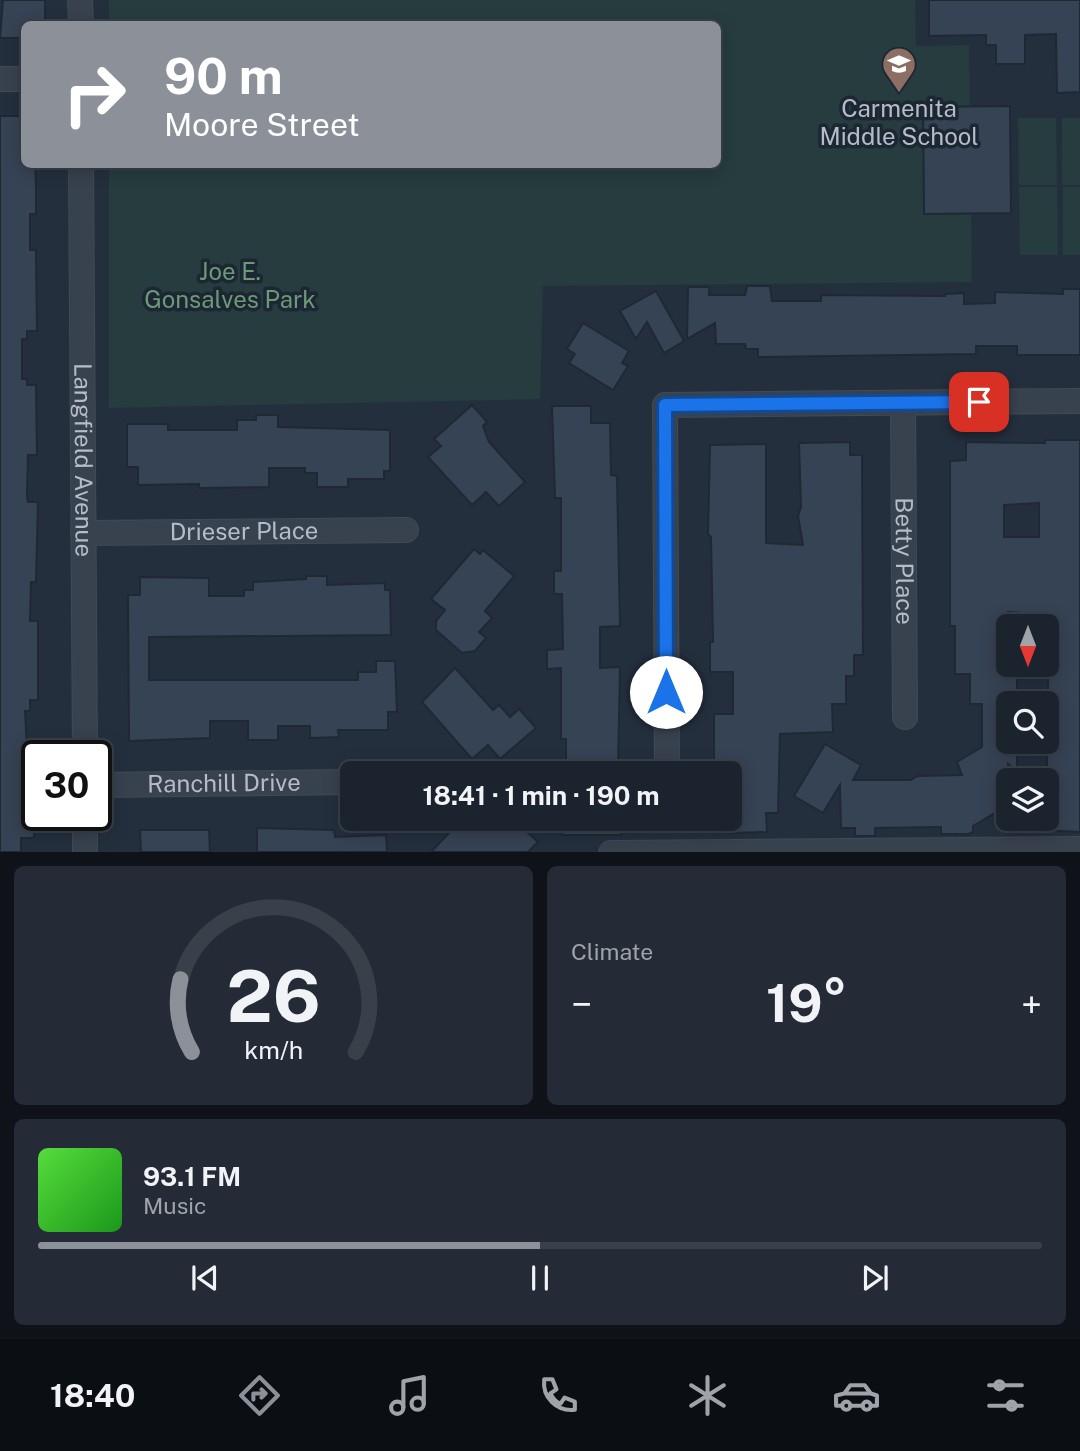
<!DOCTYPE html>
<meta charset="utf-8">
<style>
body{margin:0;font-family:"Public Sans",sans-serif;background:#242b36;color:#f1f3f6;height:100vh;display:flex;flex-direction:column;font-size:26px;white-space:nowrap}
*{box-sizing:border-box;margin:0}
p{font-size:23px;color:#a0a4aa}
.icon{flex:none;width:38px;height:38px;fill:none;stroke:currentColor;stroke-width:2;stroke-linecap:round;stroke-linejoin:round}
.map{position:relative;height:852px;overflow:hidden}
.panel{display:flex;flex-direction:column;gap:14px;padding:14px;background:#0f1319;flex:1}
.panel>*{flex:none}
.hud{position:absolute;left:21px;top:21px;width:700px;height:147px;border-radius:10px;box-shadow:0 4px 18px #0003,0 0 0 2px #39404a;background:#8c9099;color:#fff;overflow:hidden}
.needle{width:46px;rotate:180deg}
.fabs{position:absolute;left:996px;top:614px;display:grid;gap:14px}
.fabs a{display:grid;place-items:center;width:63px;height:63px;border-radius:10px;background:#1b232e;box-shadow:0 4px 18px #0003,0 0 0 2px #39404a;font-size:35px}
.speed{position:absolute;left:21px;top:740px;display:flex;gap:14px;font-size:35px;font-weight:700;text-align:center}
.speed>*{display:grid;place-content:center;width:91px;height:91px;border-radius:50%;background:#1b232e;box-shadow:0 4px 18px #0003,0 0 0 2px #39404a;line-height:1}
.speed .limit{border:4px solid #111;border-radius:10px;background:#fff;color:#111}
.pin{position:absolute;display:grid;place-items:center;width:60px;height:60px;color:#fff;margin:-30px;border-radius:14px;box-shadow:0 4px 10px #0006}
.me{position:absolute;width:77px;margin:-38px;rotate:0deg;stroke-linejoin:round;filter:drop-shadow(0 0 5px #0008)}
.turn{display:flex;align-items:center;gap:24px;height:147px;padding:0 28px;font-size:32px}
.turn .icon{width:91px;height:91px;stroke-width:2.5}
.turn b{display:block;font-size:49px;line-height:60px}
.big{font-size:52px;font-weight:700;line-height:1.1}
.panel .tile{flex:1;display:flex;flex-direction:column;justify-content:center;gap:10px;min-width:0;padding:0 24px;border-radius:10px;background:#242b36}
.panel .dial{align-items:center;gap:0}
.dial svg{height:182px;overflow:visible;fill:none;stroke:#39404a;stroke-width:7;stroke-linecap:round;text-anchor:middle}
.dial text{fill:#f1f3f6;stroke:none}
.song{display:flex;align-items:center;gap:21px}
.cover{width:84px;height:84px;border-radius:10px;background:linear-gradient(135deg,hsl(110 70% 55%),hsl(120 70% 35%))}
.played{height:7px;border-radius:4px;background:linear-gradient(90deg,#8c9099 50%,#39404a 50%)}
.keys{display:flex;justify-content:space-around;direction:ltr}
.heat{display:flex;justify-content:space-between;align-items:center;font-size:38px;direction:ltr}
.panel .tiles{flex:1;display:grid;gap:14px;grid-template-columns:1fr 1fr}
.tile:last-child{grid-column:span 2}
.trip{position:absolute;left:340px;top:761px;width:402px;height:70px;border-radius:10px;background:#1b232e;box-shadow:0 4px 18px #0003,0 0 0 2px #39404a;font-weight:700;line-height:70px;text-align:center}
.dock{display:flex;height:112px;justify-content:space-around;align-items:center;background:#0b0e12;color:#a0a4aa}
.dock .icon{width:49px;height:49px}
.dock .current{color:#8c9099}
.dock b{font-size:32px;color:#f1f3f6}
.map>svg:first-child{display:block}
</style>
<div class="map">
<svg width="1080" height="853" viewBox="0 0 1080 853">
<rect width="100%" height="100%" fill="#242f3e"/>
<!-- green -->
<g fill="#263c3f">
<polygon points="109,0 915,0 916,46 969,45 972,282 543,286 540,399 109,408 109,165 718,164 718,24 109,24"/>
<polygon points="1018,118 1056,118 1057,185 1019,185"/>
<rect x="1062" y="118" width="18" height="67"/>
<polygon points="1019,187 1057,187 1058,255 1020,255"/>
<rect x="1063" y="187" width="17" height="68"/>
</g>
<!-- building -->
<g fill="#364354" stroke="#1f2835" stroke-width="2" fill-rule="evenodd">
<polygon points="3,0 45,0 45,21 24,24 24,38 0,38"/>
<polygon points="929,0 1080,0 1080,92 1057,93 1056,34 1025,35 1025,64 996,64 996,45 986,45 986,35 929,36"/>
<polygon points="1010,106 1011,213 924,214 923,107"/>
<polygon points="0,116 21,116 21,128 24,128 24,164 35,164 36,183 36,214 30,214 30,250 36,250 37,331 27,331 27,339 22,339 22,379 27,379 27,385 36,385 37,455 28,455 27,495 28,502 38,502 36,582 31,582 30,621 38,621 38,700 30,700 30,711 25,711 27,746 37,746 37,827 34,827 34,838 21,838 21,852 0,852"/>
<polygon points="747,286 770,286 772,301 821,301 821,295 945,296 945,294 964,293 964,304 995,303 995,292 1063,294 1063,289 1080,289 1080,355 1017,355 1017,346 976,346 976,354 758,357 758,349 746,349 745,344 716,344 715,323 687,339 688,287 709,287 709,295 745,295"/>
<polygon points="656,291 684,341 664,353 647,322 636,339 620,311"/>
<polygon points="583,323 629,351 622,363 628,366 613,390 569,363 575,354 567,349"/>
<polygon points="472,405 487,422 483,426 489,442 525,482 499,506 486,492 472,505 428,457 441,446 434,439"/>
<polygon points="552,406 591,406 591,423 610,423 611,475 617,476 620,626 600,627 600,668 620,667 618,769 597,769 597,774 566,774 566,739 561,739 561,668 547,669 547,650 563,649 562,594 554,594 554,571 561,571 561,498 555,498"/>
<polygon points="256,415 278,415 278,427 390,430 390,471 384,471 384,479 348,479 348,487 317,487 317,473 305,473 305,468 269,468 269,487 199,488 199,484 138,485 138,467 127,467 127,424 168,424 168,430 237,430 237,420 256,420"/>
<path d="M1045,440H1080V832L1046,830L1049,615L1008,612V665H1017V704H1008V742H1017V773L1008,764V805L973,826V832L968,834H941V827L875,828V836H855V828H841L840,785L823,813L794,796L825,744L861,765L853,780H911L917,776L962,775L957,762L982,747V704H970V674H955V626H950V461L966,460V442L1045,443ZM1039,503V537H1004V505Z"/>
<polygon points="850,442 850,455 862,455 863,655 854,655 854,676 846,676 846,704 832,704 833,732 780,734 778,813 766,813 767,832 730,833 730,774 714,774 714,714 733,714 733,672 710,672 710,642 713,642 711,537 708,534 710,445 766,444 766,543 803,545 798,516 801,507 799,443"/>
<polygon points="474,549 480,554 483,550 514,576 485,611 492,618 479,632 486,638 475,651 462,653 436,630 436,621 445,610 431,599"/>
<polygon points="306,576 327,576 327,585 385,583 385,590 390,590 391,635 149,637 149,680 358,680 358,672 376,672 376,661 395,661 397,712 388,712 388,730 338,730 339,737 310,738 310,726 278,726 278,740 248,740 248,721 210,721 210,738 129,741 128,595 140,595 140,577 209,578 209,596 244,596 244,590 253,590 253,582 306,579"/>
<polygon points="455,668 493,710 499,705 510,717 519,709 536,728 500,759 488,745 472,759 422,702"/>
<polygon points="462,819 513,819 538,842 528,852 431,852"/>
<rect x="562" y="819" width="59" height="16"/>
<polygon points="257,828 334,830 335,837 386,835 387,852 257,852"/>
<polygon points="140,830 209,830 210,852 141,852"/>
</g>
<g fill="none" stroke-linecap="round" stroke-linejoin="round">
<!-- minor casing -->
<g stroke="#414a57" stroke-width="26">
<g id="minor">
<polyline points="80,0 81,24"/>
<polyline points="0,79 24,79"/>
<path id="s1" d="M81,164L85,756"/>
<path id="s2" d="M903,403L905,717"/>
<path id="s3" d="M83,533L406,530"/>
<polyline points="667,774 665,405 1080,401"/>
<path id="s4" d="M96,785L352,782"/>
<polyline points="85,816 85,853"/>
<polyline points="611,853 1080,849"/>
</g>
</g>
<!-- minor -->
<use href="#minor" stroke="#38414e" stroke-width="24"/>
</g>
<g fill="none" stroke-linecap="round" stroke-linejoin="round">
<!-- route casing -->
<g stroke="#114b97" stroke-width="18">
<polyline id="route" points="666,692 665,405 979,402"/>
</g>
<!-- route -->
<use href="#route" stroke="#1a73e8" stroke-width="12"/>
</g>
<!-- icons -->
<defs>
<g id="school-pin" transform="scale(1.75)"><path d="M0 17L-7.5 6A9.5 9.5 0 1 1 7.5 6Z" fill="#8d6e63" stroke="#1d2633"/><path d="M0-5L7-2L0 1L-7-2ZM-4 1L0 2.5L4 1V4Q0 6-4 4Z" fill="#fff"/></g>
</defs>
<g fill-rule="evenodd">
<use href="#school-pin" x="899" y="64"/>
</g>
<g text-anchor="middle" stroke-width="7" stroke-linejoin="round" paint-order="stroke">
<!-- poi labels -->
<g font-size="24" fill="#b4bcc9" stroke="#1d2633">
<text x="899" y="117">Carmenita<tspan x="899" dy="28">Middle School</tspan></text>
</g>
<!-- park labels -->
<g font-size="24" fill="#6b9a76" stroke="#1d2633">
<text x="230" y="280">Joe E.<tspan x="230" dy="28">Gonsalves Park</tspan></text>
</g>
<!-- street labels -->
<g font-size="24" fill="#b4bcc9" stroke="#1d2633">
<text dy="8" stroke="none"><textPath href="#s1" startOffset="296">Langfield Avenue</textPath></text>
<text dy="8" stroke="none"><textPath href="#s3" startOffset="161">Drieser Place</textPath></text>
<text dy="8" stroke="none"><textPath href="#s2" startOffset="158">Betty Place</textPath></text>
<text dy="8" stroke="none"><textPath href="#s4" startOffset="128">Ranchill Drive</textPath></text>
</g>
</g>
</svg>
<div class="fabs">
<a><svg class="needle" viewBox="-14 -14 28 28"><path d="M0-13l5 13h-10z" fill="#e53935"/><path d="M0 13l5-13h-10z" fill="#a0a4aa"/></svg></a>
<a><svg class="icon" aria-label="search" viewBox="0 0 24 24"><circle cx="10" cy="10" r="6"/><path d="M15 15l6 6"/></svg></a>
<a><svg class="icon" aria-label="layers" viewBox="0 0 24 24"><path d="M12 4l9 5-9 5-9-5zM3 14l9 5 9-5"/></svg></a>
</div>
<div class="speed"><div class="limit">30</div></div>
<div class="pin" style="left:979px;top:402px;background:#d93025"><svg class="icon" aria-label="arrive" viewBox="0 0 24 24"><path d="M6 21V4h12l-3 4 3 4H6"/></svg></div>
<svg class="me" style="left:666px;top:692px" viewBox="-20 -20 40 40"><circle r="19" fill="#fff"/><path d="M0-13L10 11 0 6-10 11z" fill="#1a73e8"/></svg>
<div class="trip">18:41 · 1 min · 190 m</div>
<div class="hud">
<div class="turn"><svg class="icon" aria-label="right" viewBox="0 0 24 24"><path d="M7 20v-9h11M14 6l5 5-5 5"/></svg><div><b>90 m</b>Moore Street</div></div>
</div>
</div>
<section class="panel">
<div class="tiles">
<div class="tile dial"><svg viewBox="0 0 100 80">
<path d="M14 69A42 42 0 1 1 86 69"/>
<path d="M14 69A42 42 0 0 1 9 37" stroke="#8c9099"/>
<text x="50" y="56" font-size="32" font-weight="700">26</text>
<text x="50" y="72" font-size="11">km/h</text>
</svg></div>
<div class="tile"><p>Climate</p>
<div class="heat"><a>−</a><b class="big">19°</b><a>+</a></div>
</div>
<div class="tile">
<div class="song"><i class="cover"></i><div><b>93.1 FM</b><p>Music</p></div></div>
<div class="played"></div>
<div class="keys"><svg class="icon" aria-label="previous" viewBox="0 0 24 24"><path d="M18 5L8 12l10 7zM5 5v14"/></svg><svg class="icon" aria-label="pause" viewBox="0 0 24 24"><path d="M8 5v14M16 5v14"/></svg><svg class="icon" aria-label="next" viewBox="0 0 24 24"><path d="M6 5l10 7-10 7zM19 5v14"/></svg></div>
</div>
</div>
</section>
<nav class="dock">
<b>18:40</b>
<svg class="icon current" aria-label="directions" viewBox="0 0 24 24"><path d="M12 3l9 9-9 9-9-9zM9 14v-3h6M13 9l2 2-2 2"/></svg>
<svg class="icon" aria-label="music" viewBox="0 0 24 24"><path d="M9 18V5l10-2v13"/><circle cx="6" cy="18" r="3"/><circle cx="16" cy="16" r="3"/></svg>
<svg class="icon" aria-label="phone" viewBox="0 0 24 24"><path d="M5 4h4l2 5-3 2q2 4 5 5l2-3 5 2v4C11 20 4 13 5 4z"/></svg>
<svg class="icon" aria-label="climate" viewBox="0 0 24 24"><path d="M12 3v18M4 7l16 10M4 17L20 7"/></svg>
<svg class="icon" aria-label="car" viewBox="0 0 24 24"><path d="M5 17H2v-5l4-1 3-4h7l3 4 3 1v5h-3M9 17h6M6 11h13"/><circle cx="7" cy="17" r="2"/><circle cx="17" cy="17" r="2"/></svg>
<svg class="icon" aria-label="filters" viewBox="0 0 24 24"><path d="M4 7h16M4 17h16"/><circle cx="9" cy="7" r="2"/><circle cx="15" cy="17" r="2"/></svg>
</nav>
